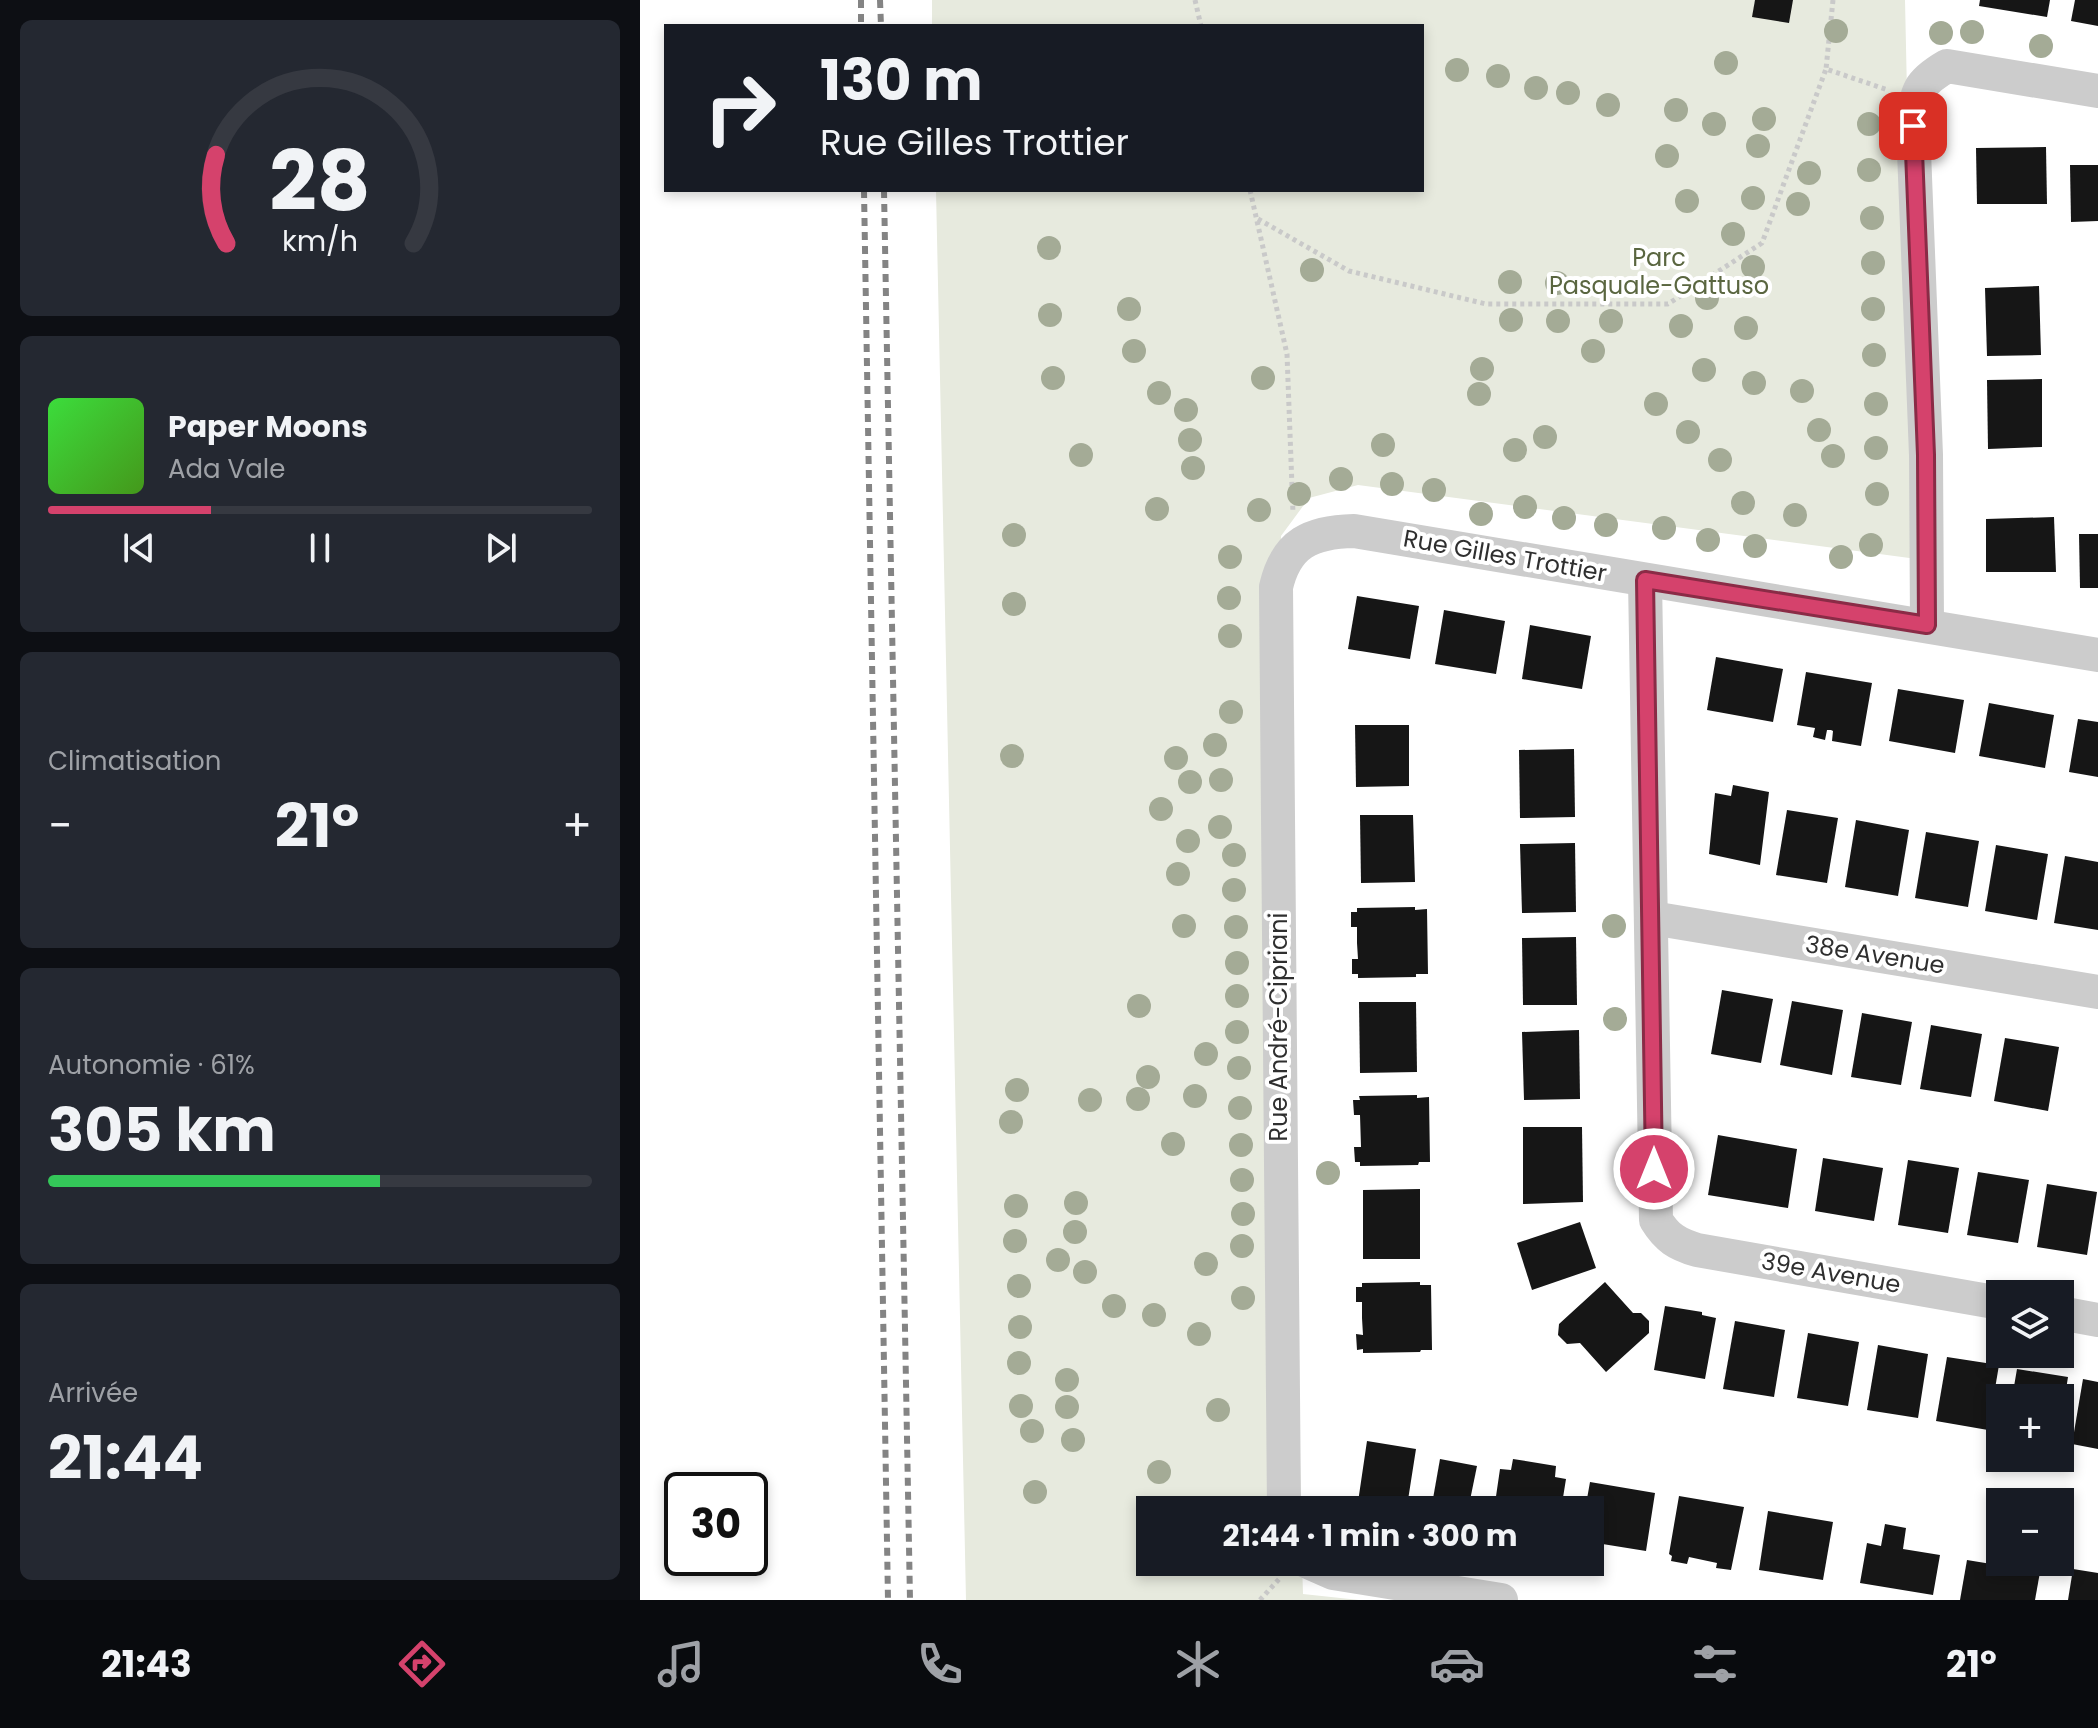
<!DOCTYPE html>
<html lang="fr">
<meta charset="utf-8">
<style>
body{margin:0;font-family:Poppins,sans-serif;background:#242831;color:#f1f3f6;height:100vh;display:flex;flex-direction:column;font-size:30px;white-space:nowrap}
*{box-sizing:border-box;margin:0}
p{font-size:26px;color:#9ea1a6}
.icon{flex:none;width:44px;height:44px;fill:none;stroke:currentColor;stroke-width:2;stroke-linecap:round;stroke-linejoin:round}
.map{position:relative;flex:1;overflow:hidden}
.drawer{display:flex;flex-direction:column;gap:20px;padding:20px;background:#0d0f14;width:640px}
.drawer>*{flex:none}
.banner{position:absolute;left:24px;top:24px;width:760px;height:168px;border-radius:0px;box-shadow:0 4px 12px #0003;background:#171b24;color:#f1f3f6;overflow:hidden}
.buttons{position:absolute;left:1346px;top:1280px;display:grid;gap:16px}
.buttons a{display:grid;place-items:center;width:88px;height:88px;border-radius:0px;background:#171b24;box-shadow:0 4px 12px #0003;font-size:40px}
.speed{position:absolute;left:24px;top:1472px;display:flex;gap:16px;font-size:40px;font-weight:700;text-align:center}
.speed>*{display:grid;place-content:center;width:104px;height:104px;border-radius:50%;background:#171b24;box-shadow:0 4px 12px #0003;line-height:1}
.speed .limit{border:4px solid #111;border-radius:12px;background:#fff;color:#111}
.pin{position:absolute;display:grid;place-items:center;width:68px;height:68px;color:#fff;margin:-34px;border-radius:16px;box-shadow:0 4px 12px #0006}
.me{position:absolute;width:88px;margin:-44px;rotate:0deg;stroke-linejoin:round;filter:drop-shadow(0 0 6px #0008)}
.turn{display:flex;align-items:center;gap:28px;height:168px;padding:0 24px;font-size:36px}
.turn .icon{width:104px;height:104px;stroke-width:2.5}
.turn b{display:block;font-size:56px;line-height:68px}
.big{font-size:60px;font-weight:700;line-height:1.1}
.drawer .card{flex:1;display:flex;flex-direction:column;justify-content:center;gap:12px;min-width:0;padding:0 28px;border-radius:12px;background:#242831}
.drawer .dial{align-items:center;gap:0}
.dial svg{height:208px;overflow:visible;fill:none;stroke:#363941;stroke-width:7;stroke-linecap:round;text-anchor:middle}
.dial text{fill:#f1f3f6;stroke:none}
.song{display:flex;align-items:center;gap:24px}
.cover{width:96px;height:96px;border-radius:12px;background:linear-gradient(135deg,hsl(120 70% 55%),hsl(100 70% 35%))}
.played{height:8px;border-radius:4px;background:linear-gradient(90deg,#d5426c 30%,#363941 30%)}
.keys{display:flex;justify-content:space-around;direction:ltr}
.heat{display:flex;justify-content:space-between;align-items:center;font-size:44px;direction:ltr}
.charge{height:12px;border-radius:6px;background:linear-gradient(90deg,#34c759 61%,#363941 0)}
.trip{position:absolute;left:496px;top:1496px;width:468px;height:80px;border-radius:0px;background:#171b24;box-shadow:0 4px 12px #0003;font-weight:700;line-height:80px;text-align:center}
.tab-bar{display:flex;height:128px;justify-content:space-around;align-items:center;background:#090b0e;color:#9ea1a6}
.tab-bar .icon{width:56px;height:56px}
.tab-bar .current{color:#d5426c}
.tab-bar b{font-size:36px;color:#f1f3f6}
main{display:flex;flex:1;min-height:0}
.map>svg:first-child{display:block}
</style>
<main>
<section class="drawer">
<div class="card dial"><svg viewBox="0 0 100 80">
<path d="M14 69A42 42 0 1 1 86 69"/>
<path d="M14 69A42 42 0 0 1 10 35" stroke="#d5426c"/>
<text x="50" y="56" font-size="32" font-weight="700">28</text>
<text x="50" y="72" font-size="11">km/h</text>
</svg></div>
<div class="card">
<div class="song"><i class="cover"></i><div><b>Paper Moons</b><p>Ada Vale</p></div></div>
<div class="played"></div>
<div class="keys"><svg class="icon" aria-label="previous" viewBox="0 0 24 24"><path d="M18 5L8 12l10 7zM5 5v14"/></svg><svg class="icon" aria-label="pause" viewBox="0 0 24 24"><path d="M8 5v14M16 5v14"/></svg><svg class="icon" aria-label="next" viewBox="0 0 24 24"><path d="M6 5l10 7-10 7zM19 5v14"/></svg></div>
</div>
<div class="card"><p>Climatisation</p>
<div class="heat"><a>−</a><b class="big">21°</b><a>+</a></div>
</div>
<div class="card"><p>Autonomie · 61%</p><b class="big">305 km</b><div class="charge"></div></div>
<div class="card"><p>Arrivée</p><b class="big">21:44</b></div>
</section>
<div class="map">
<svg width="1458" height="1600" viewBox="0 0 1458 1600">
<rect width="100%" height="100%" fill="#fff"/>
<!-- green -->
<polygon fill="#e7eade" points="292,0 1265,0 1277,559 718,485 669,498 641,536 661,1510 510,1510 510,1562 662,1562 663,1594 719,1600 326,1600 296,190 782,190 782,26 292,26"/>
<!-- building -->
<g fill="#161616">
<polygon points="1115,0 1153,0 1149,23 1112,17"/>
<polygon points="1340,0 1410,0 1407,17 1339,6"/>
<polygon points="1435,0 1458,0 1458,26 1431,21"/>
<polygon points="1406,147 1407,204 1337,204 1336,148"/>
<polygon points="1430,165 1458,165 1458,221 1431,222"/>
<polygon points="1399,286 1401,355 1347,356 1345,288"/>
<polygon points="1402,379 1402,447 1348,449 1347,380"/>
<polygon points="1414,517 1416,572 1346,572 1346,519"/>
<polygon points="1439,534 1458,534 1458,588 1440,588"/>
<polygon points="717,596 779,606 770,659 708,649"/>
<polygon points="804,610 865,621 856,674 795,664"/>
<polygon points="890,625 951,636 942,689 882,679"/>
<polygon points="1076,657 1143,669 1133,722 1067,710"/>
<polygon points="1166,672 1232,683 1221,746 1192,741 1193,731 1191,730 1187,730 1185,740 1173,737 1175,728 1157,725"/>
<polygon points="1258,689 1324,700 1315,753 1249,741"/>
<polygon points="1349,703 1414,715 1405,768 1339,756"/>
<polygon points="1438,719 1458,722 1458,777 1429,772"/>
<polygon points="715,725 769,725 769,786 716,787"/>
<polygon points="934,749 935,817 880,818 879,750"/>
<polygon points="1093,785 1129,792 1120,865 1069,854 1075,793 1091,796"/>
<polygon points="1147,810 1198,818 1187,883 1136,875"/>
<polygon points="720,815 773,815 775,882 721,883"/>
<polygon points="1216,820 1269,830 1258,896 1205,887"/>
<polygon points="1286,832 1339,841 1328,907 1275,898"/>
<polygon points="935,843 936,912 882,913 880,844"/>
<polygon points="1356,845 1408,854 1397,920 1345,911"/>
<polygon points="1425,856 1458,862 1458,930 1414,923"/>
<polygon points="775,907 775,910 787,909 788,974 776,974 776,977 718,978 718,974 712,974 712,959 718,959 717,943 717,927 711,927 711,912 717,912 717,908"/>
<polygon points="936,937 937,1005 883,1005 882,938"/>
<polygon points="1082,990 1133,999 1121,1063 1071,1054"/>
<polygon points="1152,1001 1203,1010 1192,1075 1140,1065"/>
<polygon points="719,1002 776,1002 777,1072 720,1073"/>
<polygon points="1222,1013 1272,1022 1261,1085 1211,1077"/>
<polygon points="1291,1025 1342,1034 1331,1097 1280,1089"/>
<polygon points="939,1030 940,1099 884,1100 882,1032"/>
<polygon points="1365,1038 1419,1047 1408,1111 1354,1101"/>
<polygon points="777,1095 777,1098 789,1097 790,1162 779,1162 778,1165 720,1166 720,1162 715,1162 714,1147 721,1147 720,1115 714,1115 713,1100 720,1100 719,1096"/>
<polygon points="883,1127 942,1127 943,1202 883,1204"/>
<polygon points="1078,1135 1157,1149 1148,1208 1068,1195"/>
<polygon points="1183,1158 1243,1168 1234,1221 1175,1211"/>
<polygon points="1268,1160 1319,1168 1308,1233 1258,1225"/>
<polygon points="1338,1172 1389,1180 1378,1243 1327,1235"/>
<polygon points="1407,1184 1457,1192 1447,1255 1397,1247"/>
<polygon points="780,1189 780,1259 723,1259 723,1190"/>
<polygon points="940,1222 956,1268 892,1290 877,1243"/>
<polygon points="780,1282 780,1285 791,1285 792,1350 781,1350 780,1352 723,1353 723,1349 717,1350 716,1334 723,1335 722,1318 722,1302 716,1302 716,1287 722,1287 722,1283"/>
<polygon points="965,1282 993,1313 1001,1313 1009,1321 1009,1333 966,1372 940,1343 927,1344 918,1335 919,1324"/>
<polygon points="1025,1306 1062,1312 1062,1315 1076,1318 1065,1379 1014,1370"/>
<polygon points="1095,1321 1145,1330 1134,1397 1083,1389"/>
<polygon points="1168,1333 1219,1342 1208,1406 1157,1398"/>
<polygon points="1238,1345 1288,1354 1278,1418 1227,1410"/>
<polygon points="1307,1357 1359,1365 1348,1430 1296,1421"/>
<polygon points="1377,1369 1428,1377 1422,1415 1420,1398 1372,1398"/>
<polygon points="1443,1379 1458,1382 1458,1449 1432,1444"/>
<polygon points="727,1441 776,1449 768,1500 751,1498 750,1504 740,1505 718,1502"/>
<polygon points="800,1459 837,1466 828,1510 791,1510"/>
<polygon points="873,1459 916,1466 915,1477 926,1479 921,1510 854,1510 860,1469 871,1470"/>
<polygon points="950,1482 1015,1493 1006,1551 950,1542 950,1510 945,1510"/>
<polygon points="1039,1496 1104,1507 1091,1570 1076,1568 1077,1563 1049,1557 1047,1564 1031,1561 1032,1556 1029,1554"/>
<polygon points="1128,1511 1193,1522 1183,1580 1119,1570"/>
<polygon points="1245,1524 1266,1528 1263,1549 1300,1555 1293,1595 1220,1583 1227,1543 1241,1546"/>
<polygon points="1327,1560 1400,1572 1395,1600 1320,1600"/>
<polygon points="1433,1569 1458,1573 1458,1600 1428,1600"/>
</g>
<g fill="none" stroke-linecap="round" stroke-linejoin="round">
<!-- path -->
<g stroke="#c9c9c9" stroke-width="5" stroke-dasharray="4 4" stroke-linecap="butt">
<polyline points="555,0 561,26"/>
<polyline points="1193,0 1186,69 1248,90"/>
<polyline points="610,190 647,354 653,513"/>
<polyline points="618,219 709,271 846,304 1028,304 1122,243 1186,69"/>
<polyline points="620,1600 641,1577"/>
</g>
<!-- minor -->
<g stroke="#ccc" stroke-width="34">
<path d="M1005,580L1016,1220C1027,1238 1037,1244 1057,1250L1360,1303"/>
<path d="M1287,625L1286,455L1273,126C1277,92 1276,84 1307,66L1458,91"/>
<polyline points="1012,918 1458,992"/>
<polyline points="1420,1313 1458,1320"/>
<path d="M644,1510L636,587C646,543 671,532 714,531L1458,655"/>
<polyline points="668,1562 693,1573 861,1600"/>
</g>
<!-- rail -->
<g stroke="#848484" stroke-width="6" stroke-dasharray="8 6" stroke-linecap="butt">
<polyline points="221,0 221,26"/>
<polyline points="240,0 241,26"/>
<polyline points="224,190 248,1600"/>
<polyline points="244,190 270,1600"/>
</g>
</g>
<!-- trees -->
<g fill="#a4ab96">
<circle cx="1196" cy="31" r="12"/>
<circle cx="1332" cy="32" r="12"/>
<circle cx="1301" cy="33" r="12"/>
<circle cx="1401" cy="46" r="12"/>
<circle cx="1086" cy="63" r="12"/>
<circle cx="817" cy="70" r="12"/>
<circle cx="858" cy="76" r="12"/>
<circle cx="896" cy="88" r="12"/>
<circle cx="928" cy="93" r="12"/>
<circle cx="968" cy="105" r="12"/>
<circle cx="1036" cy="110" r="12"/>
<circle cx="1124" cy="119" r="12"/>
<circle cx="1074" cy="124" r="12"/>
<circle cx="1229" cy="124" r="12"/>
<circle cx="1118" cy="146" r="12"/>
<circle cx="1027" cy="156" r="12"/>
<circle cx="1229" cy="170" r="12"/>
<circle cx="1169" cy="173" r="12"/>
<circle cx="1113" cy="198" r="12"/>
<circle cx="1047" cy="201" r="12"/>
<circle cx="1158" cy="204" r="12"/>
<circle cx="1232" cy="218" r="12"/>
<circle cx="1093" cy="234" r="12"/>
<circle cx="409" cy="248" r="12"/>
<circle cx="1233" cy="263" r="12"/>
<circle cx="1113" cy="267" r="12"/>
<circle cx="672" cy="270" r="12"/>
<circle cx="870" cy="282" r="12"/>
<circle cx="917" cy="283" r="12"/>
<circle cx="1067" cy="298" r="12"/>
<circle cx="489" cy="309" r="12"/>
<circle cx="1233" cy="309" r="12"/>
<circle cx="410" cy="315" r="12"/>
<circle cx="871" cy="320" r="12"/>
<circle cx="918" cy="321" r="12"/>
<circle cx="971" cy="321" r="12"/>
<circle cx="1041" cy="326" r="12"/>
<circle cx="1106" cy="328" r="12"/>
<circle cx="494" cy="351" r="12"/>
<circle cx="953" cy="351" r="12"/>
<circle cx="1234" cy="355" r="12"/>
<circle cx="842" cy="369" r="12"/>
<circle cx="1064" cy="370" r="12"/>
<circle cx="413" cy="378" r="12"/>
<circle cx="623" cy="378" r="12"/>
<circle cx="1114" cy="383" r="12"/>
<circle cx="1162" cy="391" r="12"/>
<circle cx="519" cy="393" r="12"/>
<circle cx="839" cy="394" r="12"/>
<circle cx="1016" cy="404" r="12"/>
<circle cx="1236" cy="404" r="12"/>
<circle cx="546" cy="410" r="12"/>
<circle cx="1179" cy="430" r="12"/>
<circle cx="1048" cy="432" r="12"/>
<circle cx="905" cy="437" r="12"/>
<circle cx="550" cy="440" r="12"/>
<circle cx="743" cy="445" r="12"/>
<circle cx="1236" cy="448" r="12"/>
<circle cx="875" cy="450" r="12"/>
<circle cx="441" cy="455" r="12"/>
<circle cx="1193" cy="456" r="12"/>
<circle cx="1080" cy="460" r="12"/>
<circle cx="553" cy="468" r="12"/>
<circle cx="701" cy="479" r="12"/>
<circle cx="752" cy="484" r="12"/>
<circle cx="794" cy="490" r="12"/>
<circle cx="659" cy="494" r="12"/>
<circle cx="1237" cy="494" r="12"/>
<circle cx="1103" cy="503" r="12"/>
<circle cx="885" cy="507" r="12"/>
<circle cx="517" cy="509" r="12"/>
<circle cx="619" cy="510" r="12"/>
<circle cx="841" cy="514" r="12"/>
<circle cx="1155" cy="515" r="12"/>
<circle cx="924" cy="518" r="12"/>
<circle cx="966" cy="525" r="12"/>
<circle cx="1024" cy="528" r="12"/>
<circle cx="374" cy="535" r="12"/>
<circle cx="1068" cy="540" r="12"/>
<circle cx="1231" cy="545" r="12"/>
<circle cx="1115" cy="546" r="12"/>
<circle cx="590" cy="557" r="12"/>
<circle cx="1201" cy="557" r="12"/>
<circle cx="589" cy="598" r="12"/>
<circle cx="374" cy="604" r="12"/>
<circle cx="590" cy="636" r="12"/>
<circle cx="591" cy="712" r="12"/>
<circle cx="575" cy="745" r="12"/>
<circle cx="372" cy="756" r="12"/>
<circle cx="536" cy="758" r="12"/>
<circle cx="581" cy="780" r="12"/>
<circle cx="550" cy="782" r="12"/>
<circle cx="521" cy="809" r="12"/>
<circle cx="580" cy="827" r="12"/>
<circle cx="548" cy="841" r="12"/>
<circle cx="594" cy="855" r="12"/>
<circle cx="538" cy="874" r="12"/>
<circle cx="594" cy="890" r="12"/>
<circle cx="544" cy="926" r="12"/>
<circle cx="974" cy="926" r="12"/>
<circle cx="596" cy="927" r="12"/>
<circle cx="597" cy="963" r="12"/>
<circle cx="597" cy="996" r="12"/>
<circle cx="499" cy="1006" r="12"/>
<circle cx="975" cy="1019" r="12"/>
<circle cx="597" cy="1032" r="12"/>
<circle cx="566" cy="1054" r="12"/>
<circle cx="599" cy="1068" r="12"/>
<circle cx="508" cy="1077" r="12"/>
<circle cx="377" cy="1090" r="12"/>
<circle cx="555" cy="1096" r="12"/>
<circle cx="498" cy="1099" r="12"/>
<circle cx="450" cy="1100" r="12"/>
<circle cx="600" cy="1108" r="12"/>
<circle cx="371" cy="1122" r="12"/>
<circle cx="533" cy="1144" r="12"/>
<circle cx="601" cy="1145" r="12"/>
<circle cx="688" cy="1173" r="12"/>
<circle cx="602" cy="1180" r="12"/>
<circle cx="436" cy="1203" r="12"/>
<circle cx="376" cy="1206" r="12"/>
<circle cx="603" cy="1214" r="12"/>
<circle cx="435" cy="1232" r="12"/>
<circle cx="375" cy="1241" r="12"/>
<circle cx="602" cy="1246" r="12"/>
<circle cx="418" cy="1260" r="12"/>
<circle cx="566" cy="1264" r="12"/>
<circle cx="445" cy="1272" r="12"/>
<circle cx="379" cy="1286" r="12"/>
<circle cx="603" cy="1298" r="12"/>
<circle cx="474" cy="1306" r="12"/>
<circle cx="514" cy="1315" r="12"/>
<circle cx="380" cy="1327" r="12"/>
<circle cx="559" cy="1334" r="12"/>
<circle cx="379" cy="1363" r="12"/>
<circle cx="427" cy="1380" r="12"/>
<circle cx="381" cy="1406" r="12"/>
<circle cx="427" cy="1407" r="12"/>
<circle cx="578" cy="1410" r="12"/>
<circle cx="392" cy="1431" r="12"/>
<circle cx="433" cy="1440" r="12"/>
<circle cx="519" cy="1472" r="12"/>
<circle cx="395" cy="1492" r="12"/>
</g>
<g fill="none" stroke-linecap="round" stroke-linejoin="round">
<!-- route casing -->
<g stroke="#8a2b46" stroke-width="20">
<polyline id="route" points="1014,1169 1005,580 1287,625 1286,455 1273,126"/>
</g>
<!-- route -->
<use href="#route" stroke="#d5426c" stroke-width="14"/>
</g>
<g text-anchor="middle" stroke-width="8" stroke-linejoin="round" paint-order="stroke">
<!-- park labels -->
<g font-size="24" fill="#5a6640" stroke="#fff">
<text x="1019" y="266">Parc<tspan x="1019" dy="28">Pasquale-Gattuso</tspan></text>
</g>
<!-- street labels -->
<g font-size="24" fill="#2f2f2f" stroke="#fff">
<text transform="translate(865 556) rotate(10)" y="8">Rue Gilles Trottier</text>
<text transform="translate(1235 955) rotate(9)" y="8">38e Avenue</text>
<text transform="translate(639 1027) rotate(-90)" y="8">Rue André-Cipriani</text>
<text transform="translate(1191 1273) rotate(10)" y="8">39e Avenue</text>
</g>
</g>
</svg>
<div class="buttons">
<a><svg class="icon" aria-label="layers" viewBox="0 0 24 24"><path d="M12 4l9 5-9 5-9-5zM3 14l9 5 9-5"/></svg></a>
<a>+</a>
<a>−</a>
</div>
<div class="speed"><div class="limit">30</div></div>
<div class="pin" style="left:1273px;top:126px;background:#d93025"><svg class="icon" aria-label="arrive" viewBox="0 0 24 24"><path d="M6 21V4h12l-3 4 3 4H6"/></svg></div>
<svg class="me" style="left:1014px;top:1169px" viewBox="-20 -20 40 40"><circle r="17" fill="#d5426c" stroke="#fff" stroke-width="3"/><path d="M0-11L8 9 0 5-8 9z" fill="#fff"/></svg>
<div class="trip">21:44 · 1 min · 300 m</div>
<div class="banner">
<div class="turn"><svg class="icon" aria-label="right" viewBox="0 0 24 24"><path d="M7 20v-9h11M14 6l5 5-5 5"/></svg><div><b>130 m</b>Rue Gilles Trottier</div></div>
</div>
</div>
</main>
<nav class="tab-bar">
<b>21:43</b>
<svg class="icon current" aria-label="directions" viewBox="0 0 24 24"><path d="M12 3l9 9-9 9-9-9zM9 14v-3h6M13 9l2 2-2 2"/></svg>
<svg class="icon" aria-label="music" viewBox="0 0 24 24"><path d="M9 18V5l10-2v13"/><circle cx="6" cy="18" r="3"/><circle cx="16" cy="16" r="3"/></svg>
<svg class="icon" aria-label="phone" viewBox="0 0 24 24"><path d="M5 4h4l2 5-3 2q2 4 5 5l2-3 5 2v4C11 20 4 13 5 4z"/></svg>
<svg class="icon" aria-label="climate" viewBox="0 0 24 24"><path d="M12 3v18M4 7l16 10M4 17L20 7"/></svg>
<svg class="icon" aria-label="car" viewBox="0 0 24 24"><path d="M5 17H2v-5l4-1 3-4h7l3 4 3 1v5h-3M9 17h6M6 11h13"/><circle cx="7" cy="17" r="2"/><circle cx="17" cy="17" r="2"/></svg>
<svg class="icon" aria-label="filters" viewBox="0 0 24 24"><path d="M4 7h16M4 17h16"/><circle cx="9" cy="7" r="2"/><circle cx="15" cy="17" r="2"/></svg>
<b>21°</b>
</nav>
